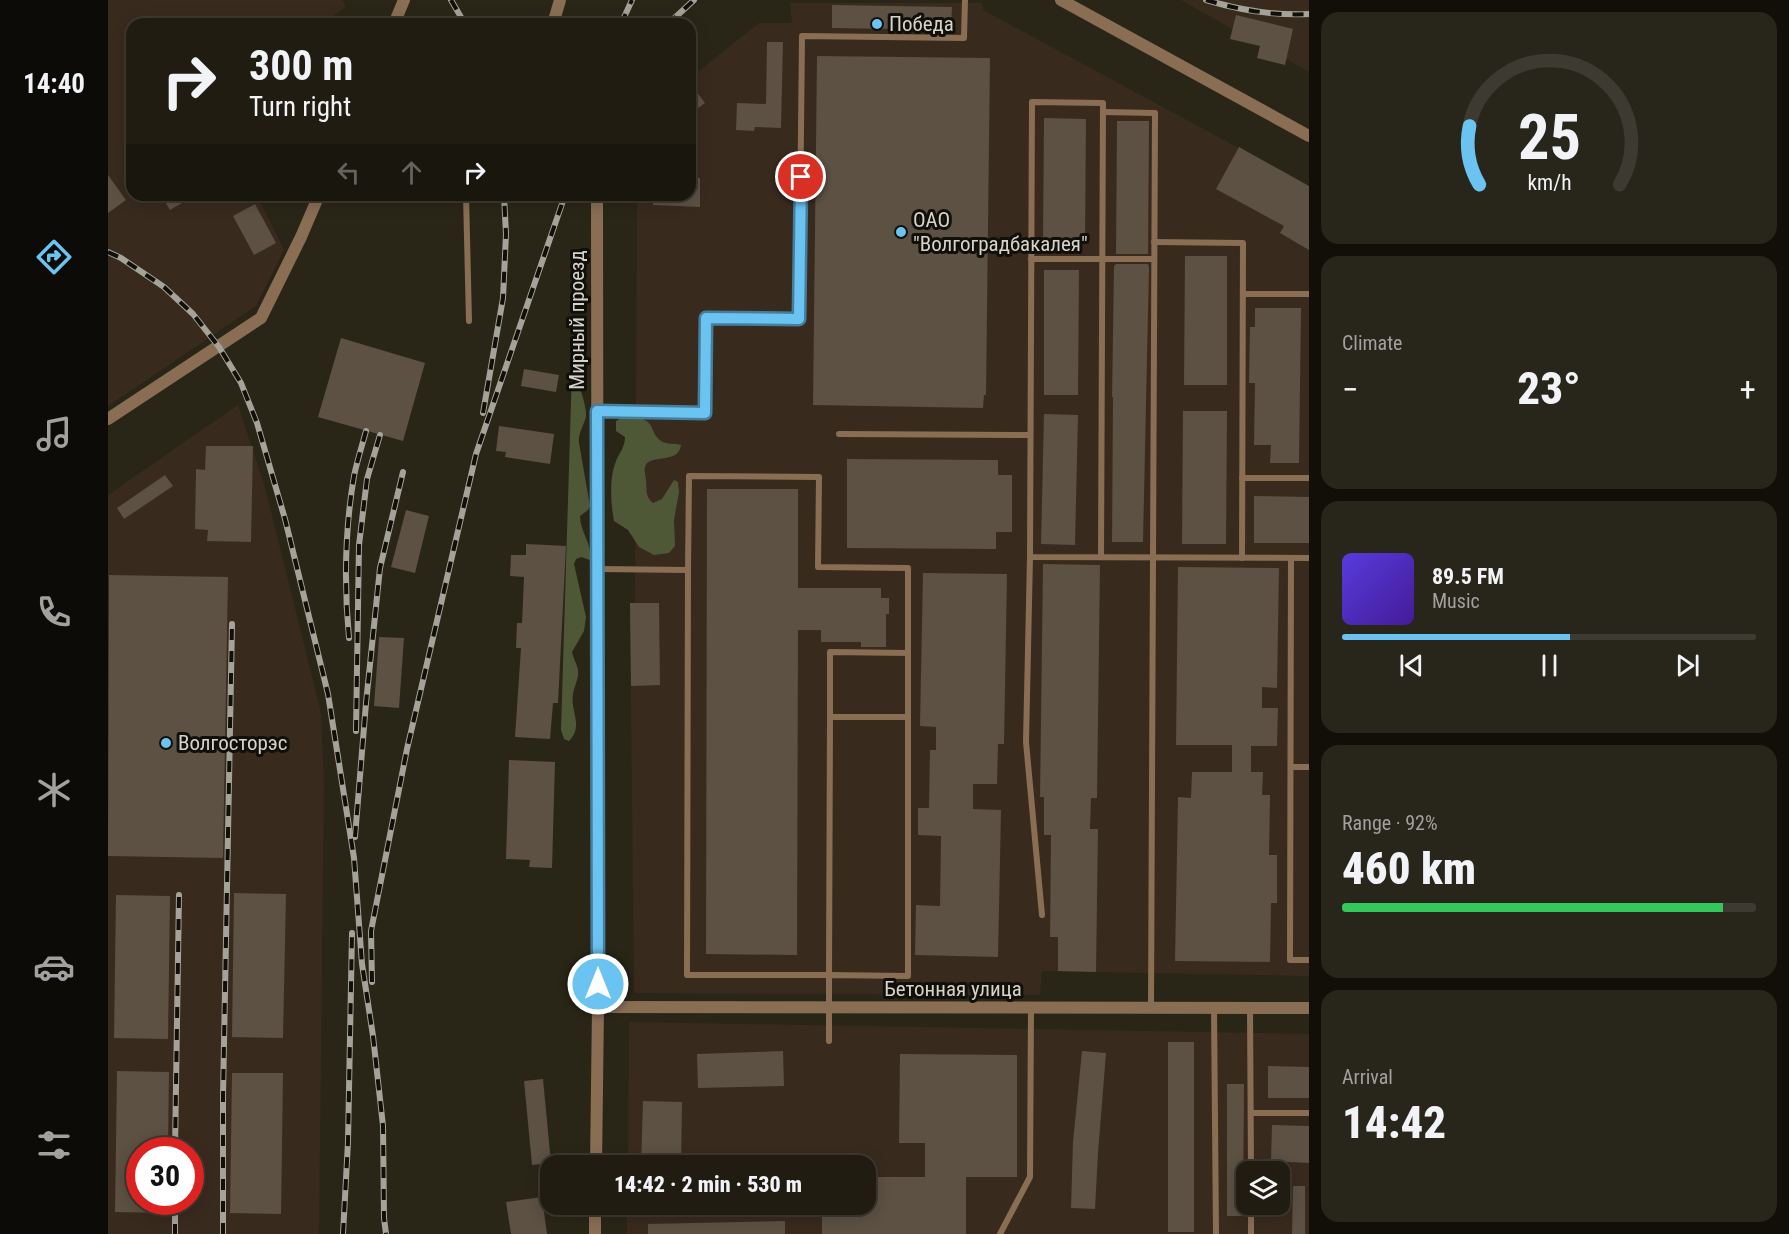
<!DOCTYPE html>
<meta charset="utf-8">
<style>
body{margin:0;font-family:"Roboto Condensed",sans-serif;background:#28251a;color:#f1f3f6;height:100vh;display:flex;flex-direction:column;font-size:22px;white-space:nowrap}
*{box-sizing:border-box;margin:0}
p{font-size:20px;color:#a2a19f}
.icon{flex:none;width:33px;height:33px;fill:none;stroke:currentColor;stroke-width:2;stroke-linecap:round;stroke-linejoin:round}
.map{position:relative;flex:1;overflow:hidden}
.details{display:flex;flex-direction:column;gap:12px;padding:12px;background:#120f09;width:480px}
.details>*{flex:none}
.banner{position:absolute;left:18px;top:18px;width:570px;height:183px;border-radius:18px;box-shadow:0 3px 15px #0003,0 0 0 2px #3d3a31;background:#201c11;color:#f1f3f6;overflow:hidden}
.controls{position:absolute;left:1128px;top:1161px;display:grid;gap:12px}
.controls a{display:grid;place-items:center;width:54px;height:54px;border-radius:12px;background:#201c11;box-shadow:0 3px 15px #0003,0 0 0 2px #3d3a31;font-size:30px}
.speed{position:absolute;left:18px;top:1137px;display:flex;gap:12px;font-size:30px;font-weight:700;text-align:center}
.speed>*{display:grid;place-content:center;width:78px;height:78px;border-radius:50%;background:#201c11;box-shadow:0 3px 15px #0003,0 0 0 2px #3d3a31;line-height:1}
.speed .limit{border:9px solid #d22;background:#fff;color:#111}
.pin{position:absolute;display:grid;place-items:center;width:51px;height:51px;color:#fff;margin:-26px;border:3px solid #fff;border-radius:50%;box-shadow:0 2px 6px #0007}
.me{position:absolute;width:66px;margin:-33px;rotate:0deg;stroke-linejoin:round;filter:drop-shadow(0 0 4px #0008)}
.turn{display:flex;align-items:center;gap:21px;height:126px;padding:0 24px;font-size:27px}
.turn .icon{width:78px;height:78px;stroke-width:2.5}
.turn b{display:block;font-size:42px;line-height:51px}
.lanes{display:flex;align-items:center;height:57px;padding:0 24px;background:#0003;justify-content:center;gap:30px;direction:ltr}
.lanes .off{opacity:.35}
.big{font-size:45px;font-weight:800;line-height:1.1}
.details .widget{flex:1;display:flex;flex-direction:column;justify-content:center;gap:9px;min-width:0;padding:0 21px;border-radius:18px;background:#28251a}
.details .dial{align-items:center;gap:0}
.dial svg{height:156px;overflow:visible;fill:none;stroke:#3d3a31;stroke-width:7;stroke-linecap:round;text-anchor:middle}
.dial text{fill:#f1f3f6;stroke:none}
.song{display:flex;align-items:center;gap:18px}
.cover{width:72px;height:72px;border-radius:9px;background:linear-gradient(135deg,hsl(250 70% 55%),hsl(260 70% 35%))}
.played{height:6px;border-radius:3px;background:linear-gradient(90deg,#6ac3f1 55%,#3d3a31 55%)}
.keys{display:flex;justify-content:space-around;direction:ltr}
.heat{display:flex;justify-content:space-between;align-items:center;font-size:33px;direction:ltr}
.charge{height:9px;border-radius:4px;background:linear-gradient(90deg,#34c759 92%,#3d3a31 0)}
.trip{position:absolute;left:432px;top:1155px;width:336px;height:60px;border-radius:18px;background:#201c11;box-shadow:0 3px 15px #0003,0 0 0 2px #3d3a31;font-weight:800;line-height:60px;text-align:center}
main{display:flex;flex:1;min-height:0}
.tab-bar{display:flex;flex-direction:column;width:108px;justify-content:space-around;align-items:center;background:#0d0b07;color:#a2a19f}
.tab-bar .icon{width:42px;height:42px}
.tab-bar .on{color:#6ac3f1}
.tab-bar b{font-size:27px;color:#f1f3f6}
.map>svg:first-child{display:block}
</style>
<main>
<nav class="tab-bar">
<b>14:40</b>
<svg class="icon on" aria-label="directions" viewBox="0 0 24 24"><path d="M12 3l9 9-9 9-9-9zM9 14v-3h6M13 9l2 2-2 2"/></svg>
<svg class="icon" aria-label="music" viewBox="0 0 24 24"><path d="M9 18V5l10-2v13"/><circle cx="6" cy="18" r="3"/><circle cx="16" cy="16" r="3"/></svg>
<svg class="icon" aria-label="phone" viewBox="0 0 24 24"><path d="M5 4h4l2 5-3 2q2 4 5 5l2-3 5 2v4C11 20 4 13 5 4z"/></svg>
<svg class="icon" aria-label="climate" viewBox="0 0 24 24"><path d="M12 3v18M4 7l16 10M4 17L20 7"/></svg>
<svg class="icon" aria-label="car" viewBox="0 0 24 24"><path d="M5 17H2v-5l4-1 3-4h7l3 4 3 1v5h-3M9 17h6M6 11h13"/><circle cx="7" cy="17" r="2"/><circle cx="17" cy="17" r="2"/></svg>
<svg class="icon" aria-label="filters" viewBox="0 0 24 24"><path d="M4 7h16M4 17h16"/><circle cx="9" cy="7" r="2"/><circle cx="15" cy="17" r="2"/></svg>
</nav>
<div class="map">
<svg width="1201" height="1234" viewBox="0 0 1201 1234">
<rect width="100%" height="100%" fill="#2a2617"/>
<!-- industrial -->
<g fill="#392a1e" fill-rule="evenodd">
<polygon points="0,0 234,0 238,7 214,24 24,24 24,195 149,195 176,250 148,306 0,406"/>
<polygon points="1073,0 1201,0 1201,72"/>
<polygon points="682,3 874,3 875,10 1201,186 1201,976 934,971 932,995 526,993 522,603 527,603 529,195 582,195 582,78 651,23 684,23"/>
<path d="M130,405L158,491L213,713L216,783L211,1234H0V495ZM32,1150H82V1202H32Z"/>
<path d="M521,1022L1201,1034V1234H519V1205L758,1204V1166L520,1165ZM1138,1172H1172V1204H1138Z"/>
</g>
<!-- forest -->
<g fill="#4f5836">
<path d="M464,369C469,379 479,405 478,416C476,426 470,432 471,443L482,506L480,510L472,516C472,532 485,545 482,560L473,557L468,559L466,564L478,617L476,631L464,652C465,658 469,664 470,670C471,679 466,686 465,694C462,711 476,726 461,741L456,739L453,730Z"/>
<path d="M523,416C551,421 539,430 553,441C559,445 567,443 573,445C571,465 540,453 537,467C536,472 538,477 538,481C539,490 537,497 545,503L554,499L566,480L570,482L571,492L566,520L567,546L561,553L546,555L531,547L520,530L506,521C503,505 501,480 507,464C510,454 517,448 517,437L508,431V421L513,418Z"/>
</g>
<!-- building -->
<g fill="#5c5143">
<polygon points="724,5 844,7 843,30 724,28"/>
<polygon points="1128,15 1185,29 1177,65 1149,58 1152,46 1122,39"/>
<polygon points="659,42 675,42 673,128 647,127 646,131 628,130 629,103 658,104"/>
<polygon points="709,56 882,58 878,395 876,395 875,408 705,405"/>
<polygon points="582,83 597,103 582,114"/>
<polygon points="936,118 978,119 977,242 935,241"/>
<polygon points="1009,121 1041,121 1040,254 1008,254"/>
<polygon points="1131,147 1201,186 1201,250 1172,233 1176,226 1108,189"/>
<polygon points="0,175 18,200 0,213"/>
<polygon points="582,178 592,178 592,207 545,205 545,195 582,195"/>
<polygon points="53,195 88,195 62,210"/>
<polygon points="147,204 168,243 146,255 125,216"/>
<polygon points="1077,256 1119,256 1119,385 1076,385"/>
<polygon points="1008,264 1040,264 1041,267 1035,542 1004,542 1005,397 1004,397 1006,266"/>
<polygon points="936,270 971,270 970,395 936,395"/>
<polygon points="1147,308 1193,308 1191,463 1162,463 1163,445 1146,445 1147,383 1141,383 1142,327 1147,327"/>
<polygon points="233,338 317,363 295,441 210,417"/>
<polygon points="416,369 451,375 448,392 413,386"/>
<polygon points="1075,411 1119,411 1118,544 1074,544"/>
<polygon points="936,414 970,415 967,545 933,544"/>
<polygon points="391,426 446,434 442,464 397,457 398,452 388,451"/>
<polygon points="98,446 145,446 143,542 99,541 100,530 87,529 88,469 97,470"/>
<polygon points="739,459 890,460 890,475 904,475 904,532 888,532 888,549 739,548"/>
<polygon points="57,475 65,486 16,519 9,508"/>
<polygon points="599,489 690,489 690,588 773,588 773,598 781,598 781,614 778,614 778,647 753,647 753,642 713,642 713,630 690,630 689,955 598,954"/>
<polygon points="1146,496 1201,497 1201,543 1146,543"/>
<polygon points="298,510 321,516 307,573 283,567"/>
<polygon points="418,544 458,546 450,703 445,703 442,739 407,737 413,648 408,648 409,623 414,623 416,577 402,576 403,555 418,555"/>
<polygon points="935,564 992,565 989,798 983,798 982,829 990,829 988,972 950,971 950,937 942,937 943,835 936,835 936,797 932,797"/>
<polygon points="1070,567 1171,568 1169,688 1154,687 1154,708 1170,708 1169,746 1143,746 1143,772 1155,772 1154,795 1162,795 1161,855 1169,855 1169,903 1163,903 1162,962 1067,961 1070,797 1083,798 1084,772 1124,772 1124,745 1068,745"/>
<polygon points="815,573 899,574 896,744 890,744 889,784 865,784 865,809 893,810 890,957 807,955 808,905 832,906 833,836 810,835 810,808 821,808 822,750 828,750 828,727 812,726"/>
<polygon points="1,575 120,577 115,858 0,856"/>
<polygon points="522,603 551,603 552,685 523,686"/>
<polygon points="271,637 296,638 291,708 266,706"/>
<polygon points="401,760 447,762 444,868 421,867 422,860 398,859"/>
<polygon points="126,893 178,894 175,1038 124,1037"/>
<polygon points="8,895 62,896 60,1039 6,1038"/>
<rect x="1060" y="1042" width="26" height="190"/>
<polygon points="675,1051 676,1086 590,1088 589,1054"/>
<polygon points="974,1051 998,1053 990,1153 987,1209 963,1208 965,1142"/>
<polygon points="792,1054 909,1055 909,1177 858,1177 858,1234 714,1234 714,1204 758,1204 758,1177 817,1177 817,1143 791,1143"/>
<polygon points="1160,1066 1201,1067 1201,1098 1160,1098"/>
<polygon points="9,1071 61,1072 60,1150 32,1150 32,1202 59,1202 59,1213 7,1212"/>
<polygon points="124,1073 175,1073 173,1214 122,1213"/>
<polygon points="435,1079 443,1163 424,1165 416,1081"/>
<polygon points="1119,1084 1136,1084 1135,1216 1119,1216"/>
<polygon points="535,1101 574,1102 573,1166 533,1166"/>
<polygon points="1164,1125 1201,1126 1201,1163 1163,1161"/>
<polygon points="1185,1186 1197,1186 1197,1234 1184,1234"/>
<polygon points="434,1197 439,1234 403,1234 398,1202"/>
<polygon points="677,1221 677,1234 540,1234 540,1224"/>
</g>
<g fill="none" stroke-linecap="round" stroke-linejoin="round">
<!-- lane -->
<g stroke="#896e54" stroke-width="6">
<polyline points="995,112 1047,113 1043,1007"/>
<polyline points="358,195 361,321"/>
<polyline points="1046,242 1135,243 1134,558"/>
<polyline points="923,259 1046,259"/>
<polyline points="1135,294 1201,294"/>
<polyline points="489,411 597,413 598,318 691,319 694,36 856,38 857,0"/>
<polyline points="731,434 922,435"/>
<polyline points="1134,478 1201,478"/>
<polyline points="922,557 918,742 934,915"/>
<polyline points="993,557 995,103 924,102 922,557 1201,558"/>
<polyline points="1183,558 1182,960 1201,960"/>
<polyline points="490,569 580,570 579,975 721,975 722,717 800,717 800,568 710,567 711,477 581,476 580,570"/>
<polyline points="722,717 722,652 800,653"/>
<polyline points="1183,767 1201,767"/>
<polyline points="1106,1008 1108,1234"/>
<polyline points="1142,1008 1143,1172"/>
<polyline points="721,1041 721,975 800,976 800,717"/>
<polyline points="1143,1113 1201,1113"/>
<polyline points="1143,1204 1143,1234"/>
<polyline points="892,1234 922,1177 923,1008"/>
</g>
<!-- street -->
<g stroke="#896e54" stroke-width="12">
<polyline points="953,0 1201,136"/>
<polyline points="286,24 296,0"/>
<polyline points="445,24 452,0"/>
<polyline points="0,419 153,318 193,237 211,195"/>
<polyline points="490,1007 1201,1008"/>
<polyline points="488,1166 490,1007 489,195"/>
<polyline points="487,1234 487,1204"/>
</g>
<!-- rail casing -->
<g stroke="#a5a397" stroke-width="6">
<g id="rail">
<polyline points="343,0 357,24"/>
<path d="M1098,0C1132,10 1166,16 1201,14"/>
<polyline points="513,24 524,0"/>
<polyline points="560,24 586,0"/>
<polyline points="0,252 13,258 56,287 85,314 111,347 133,383 149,423 177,519 220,694 246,858 254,964 265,1036 275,1126 276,1218 278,1234"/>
<polyline points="375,413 395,298 398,234 396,195"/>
<path d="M241,638C236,585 237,529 246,476C249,461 254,446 258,431"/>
<polyline points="248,731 251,545 259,479 272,435"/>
<polyline points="247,837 258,703 272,568 295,472"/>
<polyline points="264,982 263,931 299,749 368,454 457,195"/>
<polyline points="67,1150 71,895"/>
<polyline points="67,1202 67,1234"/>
<polyline points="115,1234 115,1096 124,624"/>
<polyline points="235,1234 240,1142 244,933"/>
</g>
</g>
<!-- rail -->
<use href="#rail" stroke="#110f09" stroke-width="4" stroke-dasharray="11" stroke-linecap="butt"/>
</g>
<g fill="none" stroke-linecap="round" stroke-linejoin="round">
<!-- route casing -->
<g stroke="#457f9d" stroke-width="15">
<polyline id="route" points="490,984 489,411 597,413 598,318 691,319 693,177"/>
</g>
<!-- route -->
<use href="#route" stroke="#6ac3f1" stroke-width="10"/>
</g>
<!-- markers -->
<g fill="#6ac3f1" stroke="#110f09" stroke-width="2">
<circle cx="769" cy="24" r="6"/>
<circle cx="793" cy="232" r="6"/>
<circle cx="58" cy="743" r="6"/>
</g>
<g text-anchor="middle" stroke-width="6" stroke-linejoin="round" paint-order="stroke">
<!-- poi labels -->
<g font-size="21" fill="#d6d4ca" stroke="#110f09" text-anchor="start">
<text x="781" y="31">Победа</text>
<text x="805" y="227">ОАО<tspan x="805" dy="24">"Волгоградбакалея"</tspan></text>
<text x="70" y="750">Волгосторэс</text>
</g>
<!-- street labels -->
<g font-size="21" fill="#d6d4ca" stroke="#110f09">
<text transform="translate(469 320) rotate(-90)" y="7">Мирный проезд</text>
<text x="845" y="996">Бетонная улица</text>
</g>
</g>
</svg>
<div class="controls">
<a><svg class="icon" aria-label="layers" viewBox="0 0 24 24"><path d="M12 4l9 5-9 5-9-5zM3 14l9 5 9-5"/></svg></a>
</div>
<div class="speed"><div class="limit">30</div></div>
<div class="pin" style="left:693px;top:177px;background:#d93025"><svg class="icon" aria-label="arrive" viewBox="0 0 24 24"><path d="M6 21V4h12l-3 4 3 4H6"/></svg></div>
<svg class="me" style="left:490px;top:984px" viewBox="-20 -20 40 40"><circle r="17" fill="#6ac3f1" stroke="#fff" stroke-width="3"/><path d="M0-11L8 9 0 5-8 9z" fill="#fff"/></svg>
<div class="trip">14:42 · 2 min · 530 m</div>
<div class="banner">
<div class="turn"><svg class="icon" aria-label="right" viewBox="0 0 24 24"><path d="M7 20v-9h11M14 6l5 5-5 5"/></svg><div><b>300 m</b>Turn right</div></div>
<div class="lanes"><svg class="icon off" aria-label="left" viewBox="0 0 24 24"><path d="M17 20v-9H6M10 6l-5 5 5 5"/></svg><svg class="icon off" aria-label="ahead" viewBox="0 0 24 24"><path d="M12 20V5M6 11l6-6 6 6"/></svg><svg class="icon" aria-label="right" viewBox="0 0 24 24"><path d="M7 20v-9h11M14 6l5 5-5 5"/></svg></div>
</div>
</div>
<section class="details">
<div class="widget dial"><svg viewBox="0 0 100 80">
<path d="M14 69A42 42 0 1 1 86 69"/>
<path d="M14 69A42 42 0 0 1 9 39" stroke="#6ac3f1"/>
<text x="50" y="56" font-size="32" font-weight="700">25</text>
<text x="50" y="72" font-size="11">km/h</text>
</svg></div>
<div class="widget"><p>Climate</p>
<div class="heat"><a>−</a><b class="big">23°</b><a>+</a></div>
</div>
<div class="widget">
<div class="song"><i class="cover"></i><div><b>89.5 FM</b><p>Music</p></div></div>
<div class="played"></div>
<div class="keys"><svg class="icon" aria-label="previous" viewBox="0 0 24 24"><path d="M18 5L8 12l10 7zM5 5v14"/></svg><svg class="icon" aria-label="pause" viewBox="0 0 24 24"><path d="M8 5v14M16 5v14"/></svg><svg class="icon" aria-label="next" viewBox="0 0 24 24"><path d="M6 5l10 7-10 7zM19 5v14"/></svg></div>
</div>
<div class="widget"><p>Range · 92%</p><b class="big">460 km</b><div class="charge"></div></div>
<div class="widget"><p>Arrival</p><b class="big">14:42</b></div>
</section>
</main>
